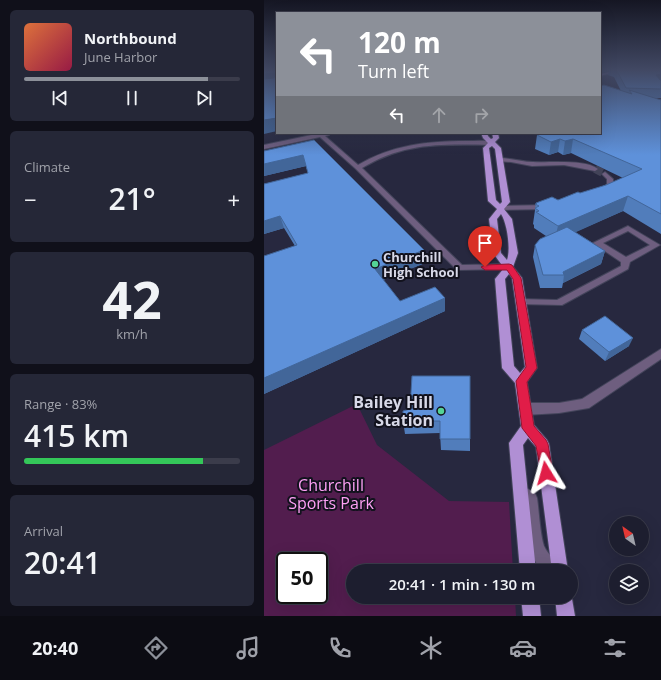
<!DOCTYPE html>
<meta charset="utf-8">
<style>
body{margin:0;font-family:"Open Sans",sans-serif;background:#252737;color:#f1f3f6;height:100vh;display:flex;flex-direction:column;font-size:15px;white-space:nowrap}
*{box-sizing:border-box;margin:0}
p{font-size:13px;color:#a0a2aa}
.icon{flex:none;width:22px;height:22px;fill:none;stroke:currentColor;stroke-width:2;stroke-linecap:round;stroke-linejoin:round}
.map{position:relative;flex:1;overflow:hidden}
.details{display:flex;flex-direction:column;gap:10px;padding:10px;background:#10101a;width:264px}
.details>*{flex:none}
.top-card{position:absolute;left:12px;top:12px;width:325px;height:122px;border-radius:0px;box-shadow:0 4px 16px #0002,0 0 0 1px #3b3c4b;background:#8c9099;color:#fff;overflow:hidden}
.needle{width:26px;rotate:326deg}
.buttons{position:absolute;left:345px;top:516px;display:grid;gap:8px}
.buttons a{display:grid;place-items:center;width:40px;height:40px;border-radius:50%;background:#1d1e2f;box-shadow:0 4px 16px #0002,0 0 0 1px #3b3c4b;font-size:20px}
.speed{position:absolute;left:12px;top:552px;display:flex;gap:8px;font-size:20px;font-weight:700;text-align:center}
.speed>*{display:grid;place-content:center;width:52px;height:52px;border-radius:50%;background:#1d1e2f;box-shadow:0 4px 16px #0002,0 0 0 1px #3b3c4b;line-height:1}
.speed .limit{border:2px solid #111;border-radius:6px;background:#fff;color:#111}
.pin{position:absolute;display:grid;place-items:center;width:34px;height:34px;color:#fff;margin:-41px -17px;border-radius:50% 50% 50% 0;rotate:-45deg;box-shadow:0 0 4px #0007}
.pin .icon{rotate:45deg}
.me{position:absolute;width:44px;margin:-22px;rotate:352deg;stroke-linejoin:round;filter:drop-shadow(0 0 3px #0008)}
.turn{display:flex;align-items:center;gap:14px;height:84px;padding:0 16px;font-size:18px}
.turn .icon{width:52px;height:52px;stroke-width:2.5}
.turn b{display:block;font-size:28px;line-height:34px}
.lanes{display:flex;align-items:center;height:38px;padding:0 16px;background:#0003;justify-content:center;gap:20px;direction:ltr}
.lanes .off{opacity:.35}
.big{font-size:30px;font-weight:600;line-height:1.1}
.details .widget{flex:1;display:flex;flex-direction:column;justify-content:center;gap:6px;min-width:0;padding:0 14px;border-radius:6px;background:#252737}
.details .dial{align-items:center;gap:0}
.dial b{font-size:52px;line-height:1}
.song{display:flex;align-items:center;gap:12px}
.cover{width:48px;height:48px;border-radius:6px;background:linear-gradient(135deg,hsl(20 70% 55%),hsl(340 70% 35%))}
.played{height:4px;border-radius:2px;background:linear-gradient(90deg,#8c9099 85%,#3b3c4b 85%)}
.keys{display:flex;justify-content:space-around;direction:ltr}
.heat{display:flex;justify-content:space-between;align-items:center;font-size:22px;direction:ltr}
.charge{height:6px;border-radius:3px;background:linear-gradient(90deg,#34c759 83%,#3b3c4b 0)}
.trip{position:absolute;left:82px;top:564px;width:232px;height:40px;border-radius:20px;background:#1d1e2f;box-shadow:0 4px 16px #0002,0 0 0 1px #3b3c4b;font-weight:600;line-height:40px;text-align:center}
.tab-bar{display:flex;height:64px;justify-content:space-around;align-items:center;background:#0c0c13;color:#a0a2aa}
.tab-bar .icon{width:28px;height:28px}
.tab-bar .current{color:#8c9099}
.tab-bar b{font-size:18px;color:#f1f3f6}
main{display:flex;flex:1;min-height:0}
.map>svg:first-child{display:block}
</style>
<main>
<section class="details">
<div class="widget">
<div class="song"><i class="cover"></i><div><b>Northbound</b><p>June Harbor</p></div></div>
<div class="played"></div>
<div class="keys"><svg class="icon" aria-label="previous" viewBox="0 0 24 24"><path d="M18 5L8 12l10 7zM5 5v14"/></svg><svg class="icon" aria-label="pause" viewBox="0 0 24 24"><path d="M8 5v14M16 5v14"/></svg><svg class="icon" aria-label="next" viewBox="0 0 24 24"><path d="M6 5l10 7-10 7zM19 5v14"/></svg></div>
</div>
<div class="widget"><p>Climate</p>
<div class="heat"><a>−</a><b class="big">21°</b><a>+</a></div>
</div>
<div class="widget dial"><b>42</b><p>km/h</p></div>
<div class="widget"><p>Range · 83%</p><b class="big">415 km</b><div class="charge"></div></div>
<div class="widget"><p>Arrival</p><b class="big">20:41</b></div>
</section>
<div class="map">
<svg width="397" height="616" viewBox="0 0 397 616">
<rect width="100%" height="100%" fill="#27283f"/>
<!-- green -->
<path fill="#521d4e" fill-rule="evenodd" d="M93,404L113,445L185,501L245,502L249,571H89V597H251L252,616H0V450ZM21,561H55V595H21Z"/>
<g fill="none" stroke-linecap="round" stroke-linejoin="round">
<!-- minor-tunnel -->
<polyline stroke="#424358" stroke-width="8" stroke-dasharray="8 3.5" stroke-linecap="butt" points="331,169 341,174"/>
<!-- minor casing -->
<g stroke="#43445a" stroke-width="2">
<g id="minor">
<path d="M57,133H65V135L61,136L94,165C128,145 164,141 202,141C211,141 221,140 230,142V144L228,145C179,144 141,142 98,168L198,265L245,264L249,267L248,269L193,270L92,169L56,137L0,149V145Z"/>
<path d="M235,158C247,158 258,162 269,162C286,163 321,159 334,169L331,171L300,165L268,166L247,162L233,161V159Z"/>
<polygon points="341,172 349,179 349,185 338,194 334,192 343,184 343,179 338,174"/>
<polygon points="284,205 288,207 287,209 236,210 232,208 236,206"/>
<path d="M364,226L396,245L366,262L364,269L298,305L254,304L252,302L257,299L293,300L357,266V262L329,243ZM364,231L386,245L362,257L339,243Z"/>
<polygon points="397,349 397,359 325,408 295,413 261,415 257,413 255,409 257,405 261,403 295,403 318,399"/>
<path d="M257,485L271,493L273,498C275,511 276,534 280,546C284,556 295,561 299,571H279C272,564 268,556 264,547L259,502L252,497L250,492L252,487Z"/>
</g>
</g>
<!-- major casing -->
<g stroke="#43445a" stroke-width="2">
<g id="major">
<polygon points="357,69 364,69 336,76 336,74"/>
<path d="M217,133H223L224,136L227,139L229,138L228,133H234L235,138L231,142L237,148L246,202L240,209L248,219L254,253L249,267L258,278L273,368L263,382L270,425L283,440L285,444L304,571H288L272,447L264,438L259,445L272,571H256L245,443L257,426L251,383L238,368L231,279L240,268L229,253L225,219L233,209L224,201L219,148L224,143L219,138ZM228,146L231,149L238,202L236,204L232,200L225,148ZM237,214C243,223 247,249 243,260L237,253L233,219ZM245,274L248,278L261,367L256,373L250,366L241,279Z"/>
<polygon points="307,593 311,616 293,616 291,597 307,597"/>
<polygon points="257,597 275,597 277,616 259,616"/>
</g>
</g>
<!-- minor -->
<use href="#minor" fill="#6e5e7f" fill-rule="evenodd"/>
<!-- major -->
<use href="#major" fill="#b08fd4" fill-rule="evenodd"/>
</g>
<!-- wall -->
<g fill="#517dbb">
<polygon points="336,69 397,69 397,98 390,98 397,100 397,234 359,211 311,232 341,251 337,264 299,283 298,288 276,288 269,257 271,245 282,236 270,228 270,225 269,224 272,203 294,200 342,185 359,178 307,153 299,155 294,152 285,155 271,149 273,135 336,133 336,86 357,91 350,77 344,75 345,71 336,73"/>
<polygon points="50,140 161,263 119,280 136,301 181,298 181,311 0,394 31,246 20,228 0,234 0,184 44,173 42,166 0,176 0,151"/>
<polygon points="318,330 365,346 341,361 315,339"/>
<polygon points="148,376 206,439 206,451 177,450 176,433 141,434 139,421 146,409"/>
</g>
<!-- shaded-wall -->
<g fill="#426699">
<polygon points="336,69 346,69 345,70 336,73"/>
<polygon points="10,73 13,84 0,85 0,74"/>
<polygon points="397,74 397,81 392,75"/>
<polygon points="13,118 13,131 0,134 0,120"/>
<polygon points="296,139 294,152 285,155 287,142"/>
<polygon points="309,139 307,153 299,155 301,141"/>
<polygon points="39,155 42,166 0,176 0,164"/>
<polygon points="364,196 359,211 290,242 294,226"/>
<polygon points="16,216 20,228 0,234 0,221"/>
<polygon points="160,250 161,263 113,282 111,269"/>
<polygon points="341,251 337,264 299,283 300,275 299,272"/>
<polygon points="181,298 181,311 0,394 0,378"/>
<polygon points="369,338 365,346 341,361 345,352"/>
</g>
<!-- building -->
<g fill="#5e91da" stroke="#426699">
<polygon points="0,69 13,69 13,118 0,120 0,79 10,78 11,74 10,73 0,74"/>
<polygon points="351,69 397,69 397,74 392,75 397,81 397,89 362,88 352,69"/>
<polygon points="340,85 368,94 365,90 397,100 397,214 364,196 294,226 272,212 275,211 271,208 275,206 271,204 273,204 272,203 288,197 294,200 314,192 316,193 342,185 378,169 309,139 301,141 296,139 287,142 273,135 280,133 336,133 336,117 337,117 336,116 336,86"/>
<polygon points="50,140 160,250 111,269 136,301 171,287 181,298 0,378 0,256 33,245 16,216 0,221 0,184 44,173 39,155 0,164 0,151"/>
<polygon points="303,227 341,251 299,272 300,275 279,275 271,245 276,239"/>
<polygon points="341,316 369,338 345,352 318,330"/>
<polygon points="148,376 206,376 206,439 176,439 176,421 139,421 139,411 146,409"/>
</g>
<!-- sky -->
<linearGradient id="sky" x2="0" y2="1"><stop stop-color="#151623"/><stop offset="0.45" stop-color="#414863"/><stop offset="1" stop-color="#414863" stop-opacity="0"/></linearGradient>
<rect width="397" height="155" fill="url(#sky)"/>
<!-- route -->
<polygon fill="#e11d48" stroke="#92132f" points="245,264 248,265 257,278 273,368 263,382 270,426 282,440 284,444 289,473 287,477 282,479 278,477 272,446 258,428 252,381 262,367 249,279 243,270 221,270 217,267 221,265"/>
<!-- markers -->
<g fill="#54d396" stroke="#12121d" stroke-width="1.5">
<circle cx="111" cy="264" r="4"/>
<circle cx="177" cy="411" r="4"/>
</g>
<g text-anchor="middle" stroke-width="4" stroke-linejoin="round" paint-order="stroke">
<!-- poi labels -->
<g font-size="13" font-weight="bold" fill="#d8d9e8" stroke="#12121d" text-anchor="start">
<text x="119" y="262">Churchill<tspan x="119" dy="15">High School</tspan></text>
</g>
<!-- near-poi labels -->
<g font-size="16" font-weight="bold" fill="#d8d9e8" stroke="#12121d" text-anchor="end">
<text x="169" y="408">Bailey Hill<tspan x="169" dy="18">Station</tspan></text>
</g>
<!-- near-park labels -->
<g font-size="16" fill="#fea0f5" stroke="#12121d">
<text x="67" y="491">Churchill<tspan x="67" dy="18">Sports Park</tspan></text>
</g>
</g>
</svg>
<div class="buttons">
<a><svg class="needle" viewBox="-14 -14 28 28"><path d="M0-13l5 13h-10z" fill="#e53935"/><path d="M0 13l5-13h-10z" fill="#a0a2aa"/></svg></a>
<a><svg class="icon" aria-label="layers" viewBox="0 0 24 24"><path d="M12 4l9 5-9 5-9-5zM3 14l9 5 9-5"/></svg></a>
</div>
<div class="speed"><div class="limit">50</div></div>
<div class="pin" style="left:221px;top:267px;background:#d93025"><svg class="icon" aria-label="arrive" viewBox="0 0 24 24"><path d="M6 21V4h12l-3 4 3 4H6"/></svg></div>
<svg class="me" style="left:282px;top:473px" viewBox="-20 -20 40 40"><path d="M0-17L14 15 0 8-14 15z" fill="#e11d48" stroke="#fff" stroke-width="4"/></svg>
<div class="trip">20:41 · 1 min · 130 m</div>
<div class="top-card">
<div class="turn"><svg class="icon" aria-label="left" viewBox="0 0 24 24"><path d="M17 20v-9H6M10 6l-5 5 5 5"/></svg><div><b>120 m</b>Turn left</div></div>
<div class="lanes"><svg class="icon" aria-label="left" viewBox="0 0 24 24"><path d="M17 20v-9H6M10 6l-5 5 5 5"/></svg><svg class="icon off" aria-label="ahead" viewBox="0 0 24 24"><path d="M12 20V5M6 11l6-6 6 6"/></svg><svg class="icon off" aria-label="right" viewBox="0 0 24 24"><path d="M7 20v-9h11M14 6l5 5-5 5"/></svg></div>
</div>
</div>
</main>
<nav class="tab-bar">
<b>20:40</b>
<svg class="icon current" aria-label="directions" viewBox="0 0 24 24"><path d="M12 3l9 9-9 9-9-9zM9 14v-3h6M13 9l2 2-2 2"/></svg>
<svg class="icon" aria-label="music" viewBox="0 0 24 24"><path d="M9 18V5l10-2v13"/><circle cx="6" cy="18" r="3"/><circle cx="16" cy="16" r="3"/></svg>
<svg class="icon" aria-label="phone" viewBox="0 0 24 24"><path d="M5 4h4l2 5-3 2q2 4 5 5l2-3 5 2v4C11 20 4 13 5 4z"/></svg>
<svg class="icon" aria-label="climate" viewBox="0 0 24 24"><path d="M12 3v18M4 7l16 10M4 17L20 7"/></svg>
<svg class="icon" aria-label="car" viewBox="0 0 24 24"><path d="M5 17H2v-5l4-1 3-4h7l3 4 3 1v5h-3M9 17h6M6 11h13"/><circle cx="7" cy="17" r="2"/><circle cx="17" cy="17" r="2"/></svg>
<svg class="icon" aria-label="filters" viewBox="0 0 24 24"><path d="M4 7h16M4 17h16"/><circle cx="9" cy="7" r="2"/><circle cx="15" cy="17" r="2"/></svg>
</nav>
